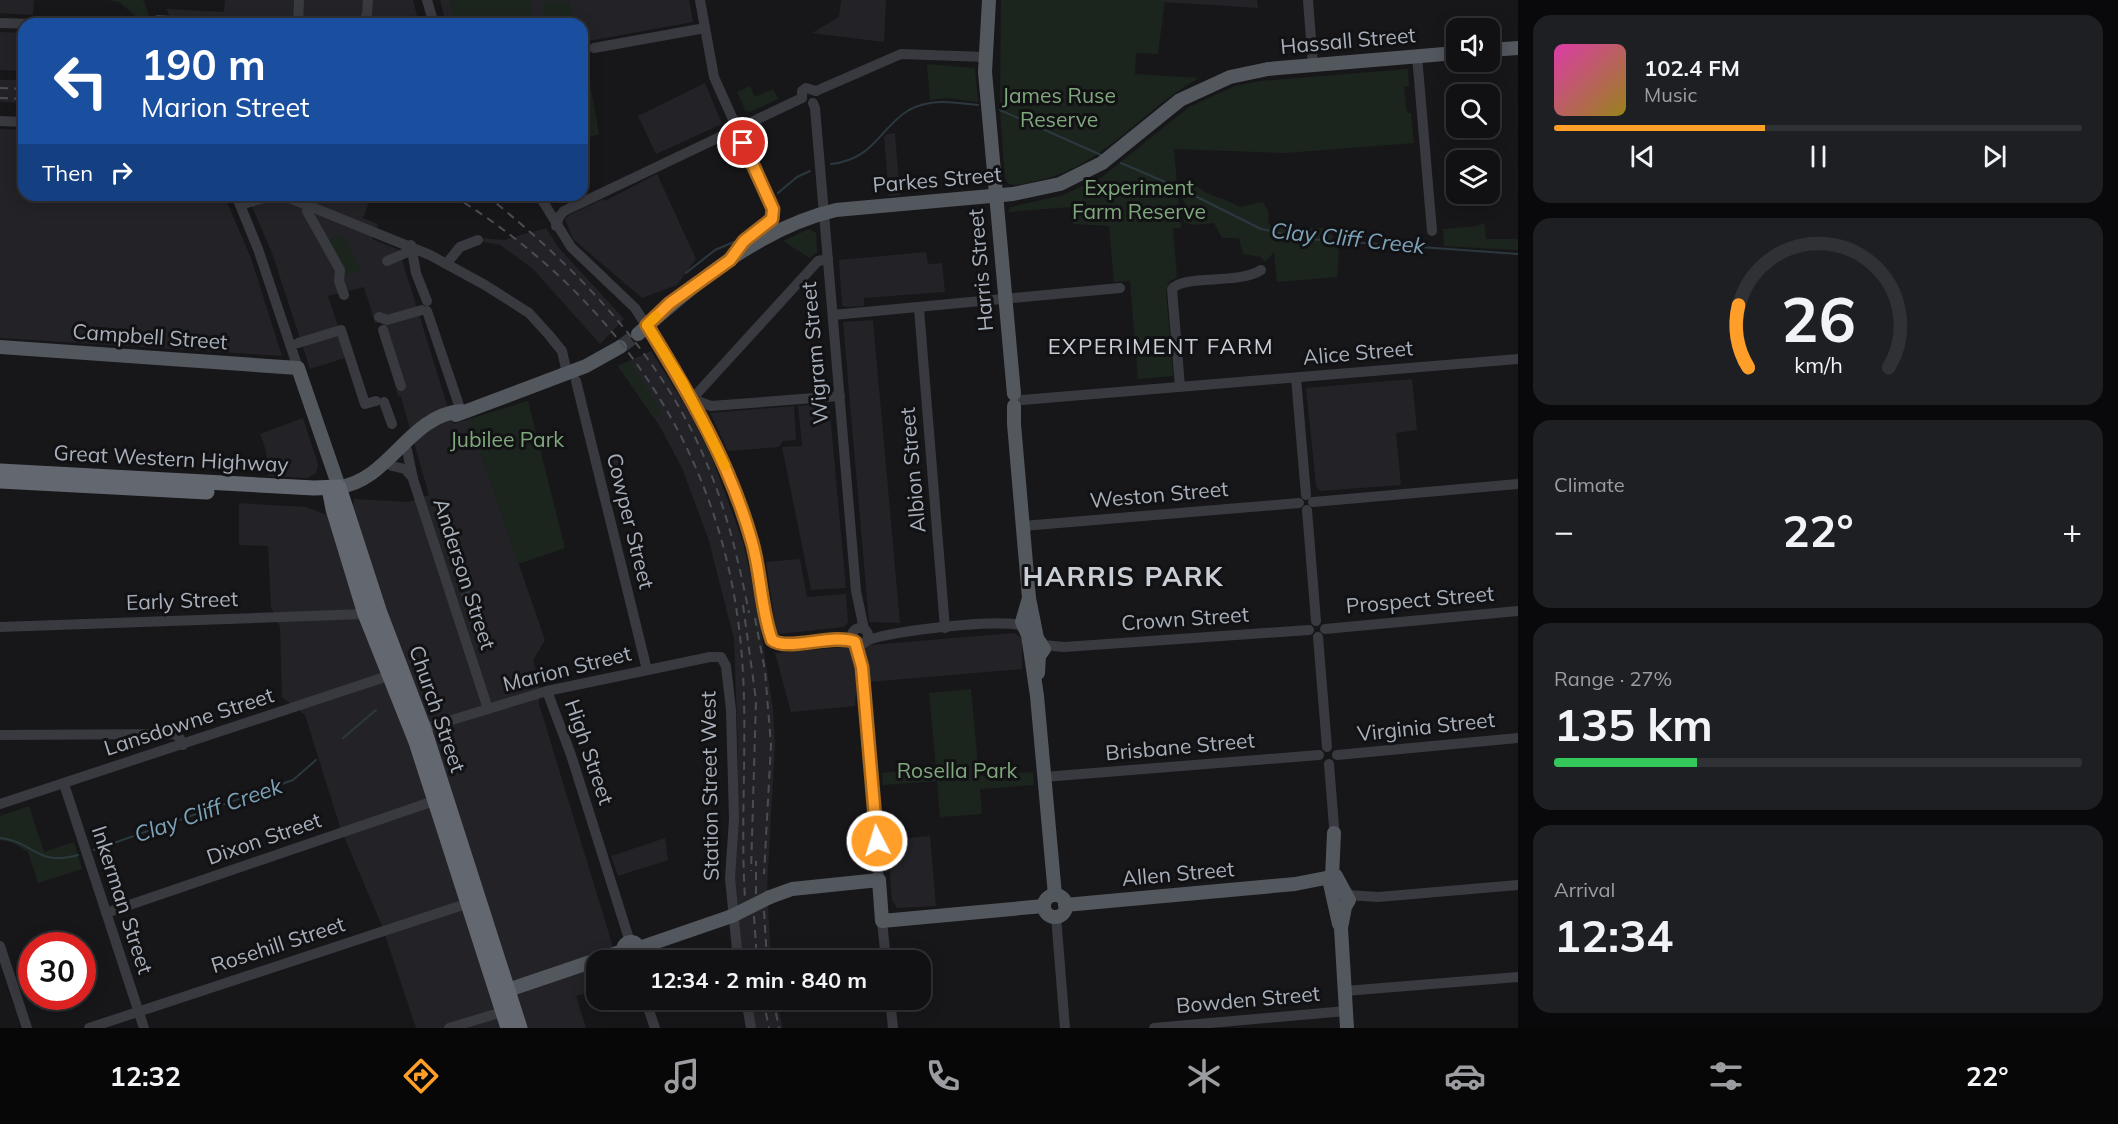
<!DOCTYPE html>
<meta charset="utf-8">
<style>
body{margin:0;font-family:Mulish,sans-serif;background:#1e1f22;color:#f1f3f6;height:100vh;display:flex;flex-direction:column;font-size:22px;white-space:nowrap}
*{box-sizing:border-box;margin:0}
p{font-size:20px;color:#9c9da0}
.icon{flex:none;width:33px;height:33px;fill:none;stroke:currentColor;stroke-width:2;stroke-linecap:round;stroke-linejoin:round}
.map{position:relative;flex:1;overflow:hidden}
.side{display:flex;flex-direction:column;gap:15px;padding:15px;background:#09090b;width:600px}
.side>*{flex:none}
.banner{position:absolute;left:18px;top:18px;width:570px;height:183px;border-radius:18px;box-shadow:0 3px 15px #0003,0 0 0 2px #303134;background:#1a4fa0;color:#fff;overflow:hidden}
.tools{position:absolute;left:1446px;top:18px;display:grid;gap:12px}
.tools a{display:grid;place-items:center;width:54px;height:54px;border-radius:12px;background:#111114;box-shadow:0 3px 15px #0003,0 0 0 2px #303134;font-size:30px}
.speed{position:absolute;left:18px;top:932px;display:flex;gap:12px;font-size:30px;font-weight:700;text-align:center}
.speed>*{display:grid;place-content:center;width:78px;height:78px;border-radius:50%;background:#111114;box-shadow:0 3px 15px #0003,0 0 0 2px #303134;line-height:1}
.speed .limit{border:9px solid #d22;background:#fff;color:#111}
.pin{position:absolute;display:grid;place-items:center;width:51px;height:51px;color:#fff;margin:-26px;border:3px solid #fff;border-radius:50%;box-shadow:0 2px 6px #0007}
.me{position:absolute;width:66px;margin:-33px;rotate:355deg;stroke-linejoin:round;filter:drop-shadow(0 0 4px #0008)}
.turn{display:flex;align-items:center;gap:21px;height:126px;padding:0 24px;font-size:27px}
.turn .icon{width:78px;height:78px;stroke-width:2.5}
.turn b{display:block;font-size:42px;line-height:51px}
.then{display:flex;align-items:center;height:57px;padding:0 24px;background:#0003;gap:12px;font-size:22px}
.big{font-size:45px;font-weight:700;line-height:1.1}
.side .tile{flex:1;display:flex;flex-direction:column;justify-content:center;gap:9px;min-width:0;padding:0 21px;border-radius:18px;background:#1e1f22}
.side .dial{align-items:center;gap:0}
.dial svg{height:156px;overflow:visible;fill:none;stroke:#303134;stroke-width:7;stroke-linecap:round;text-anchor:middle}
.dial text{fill:#f1f3f6;stroke:none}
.song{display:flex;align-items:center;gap:18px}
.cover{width:72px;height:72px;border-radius:9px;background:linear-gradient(135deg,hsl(320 70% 55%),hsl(50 70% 35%))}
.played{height:6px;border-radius:3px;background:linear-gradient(90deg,#ff9f2a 40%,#303134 40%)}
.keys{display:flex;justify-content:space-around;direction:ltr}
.heat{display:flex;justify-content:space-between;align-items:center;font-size:33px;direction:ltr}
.charge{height:9px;border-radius:4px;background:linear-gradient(90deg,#34c759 27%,#303134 0)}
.trip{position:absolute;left:586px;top:950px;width:345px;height:60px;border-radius:18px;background:#111114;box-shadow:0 3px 15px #0003,0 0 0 2px #303134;font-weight:700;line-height:60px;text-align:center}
.menu{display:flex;height:96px;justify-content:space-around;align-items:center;background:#070708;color:#9c9da0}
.menu .icon{width:42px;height:42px}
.menu .on{color:#ff9f2a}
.menu b{font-size:27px;color:#f1f3f6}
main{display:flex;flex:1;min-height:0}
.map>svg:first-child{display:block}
</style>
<main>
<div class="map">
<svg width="1518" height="1028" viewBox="0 0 1518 1028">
<rect width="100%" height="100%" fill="#17171a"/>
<!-- built -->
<g fill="#232327">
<polygon points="0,0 34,0 33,15 0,13"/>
<polygon points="225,0 413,0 419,24 174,24 166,9 224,12"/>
<polygon points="440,0 689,0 693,22 583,42 582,24 578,20 560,24 446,24"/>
<polygon points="841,0 886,0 884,42 812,33 839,17"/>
<polygon points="1165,0 1257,0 1258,8 1164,2"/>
<polygon points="0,32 24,33 24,71 0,70"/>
<polygon points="0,80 24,80 24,103 0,102"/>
<polygon points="705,83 722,124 656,154 638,116"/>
<polygon points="0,129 24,130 24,195 224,195 251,258 282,356 0,338"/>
<polygon points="895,133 900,195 889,196 884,137 887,134"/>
<polygon points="657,174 696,259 677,285 642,298 573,239 565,219 569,215 603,199 605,201"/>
<polygon points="247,195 372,195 363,218 378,224 372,239 399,250 453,424 469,419 545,640 533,660 540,685 539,704 617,960 597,960 597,990 576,996 586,1028 416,1028 382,926 340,827 305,715 282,697 280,627 271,607 268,546 239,545 239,503 306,507 324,514 353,504 354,499 408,502 429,495 401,397 398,396 396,390 404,388 382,322 375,323 364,287 328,296 348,357 310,369 272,253"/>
<polygon points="546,228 559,248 624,319 600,344 533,269 500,245 478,241 479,238 504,240"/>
<polygon points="926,252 928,264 942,263 945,292 864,298 864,306 846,307 842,305 839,260"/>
<polygon points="873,320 900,623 869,622 843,322"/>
<polygon points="651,351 695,421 711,455 743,542 756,599 773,709 775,744 767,889 771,960 743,960 734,904 738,751 734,638 729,620 709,541 682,468 659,425 618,366"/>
<polygon points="1412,379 1417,430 1396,433 1401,485 1320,491 1316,486 1306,388"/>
<polygon points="829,403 846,588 811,590 782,447 802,446 798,406"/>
<polygon points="794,406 796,440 783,441 779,447 728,451 710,413"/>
<polygon points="303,418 318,464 316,473 307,478 268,476 266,450 260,434"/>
<polygon points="622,455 625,466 621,467 628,494 617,497 607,457"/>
<polygon points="800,559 807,597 846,594 848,622 844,627 779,634 776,630 766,562"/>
<polygon points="1014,633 1022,638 1022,669 857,683 855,706 791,712 775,653"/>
<polygon points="930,836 936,906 897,908 892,900 887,840"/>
<polygon points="665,838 668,860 618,876 611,856"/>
<polygon points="750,999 776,999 783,1028 755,1028"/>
</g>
<!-- green -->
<g fill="#1c251d">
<polygon points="108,0 143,0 150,18 140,20 119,2"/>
<polygon points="449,0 532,0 530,24 455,24"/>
<path d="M1001,0H1165L1158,54L1136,53L1135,74L1199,78C1142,109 1103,168 1036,181C1027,183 1018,186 1009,184L1005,179L1000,110Z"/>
<polygon points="544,1 569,2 573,17 543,24"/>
<polygon points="582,38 599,134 582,140"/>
<polygon points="927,64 975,68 978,102 946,98 930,100"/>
<polygon points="1408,69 1409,86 1404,87 1407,113 1411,113 1414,143 1285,153 1174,149 1181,228 1173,228 1177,277 1169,282 1166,291 1173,376 1138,379 1130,281 1114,282 1109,226 1073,224 1071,207 1008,212 1011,207 1063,195 1102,177 1189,107 1235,86 1260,81"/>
<polygon points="750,86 755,97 773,89 778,99 750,112 745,110 737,92"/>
<path d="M1194,182C1203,197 1226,197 1239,207L1263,202L1269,213L1268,224L1279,228H1329L1339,252L1337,277L1277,282L1274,252L1265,262L1261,257L1243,254L1239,238H1222L1214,223L1193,225L1184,222L1185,203L1179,193Z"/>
<polygon points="1484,223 1486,239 1518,239 1518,250 1444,246 1443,229 1478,226"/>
<polygon points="809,229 816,233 817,252 810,258 783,241"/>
<polygon points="335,236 347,240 361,269 347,276 328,240"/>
<polygon points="629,361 663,413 654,418 618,366"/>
<polygon points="528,401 565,548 518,564 469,419"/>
<polygon points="971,689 979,776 1033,772 1034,785 980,789 982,814 940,817 937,781 883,785 882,773 936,768 929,693"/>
<polygon points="29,806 44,852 74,842 82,869 38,883 28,852 13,843 0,840 0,816"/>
</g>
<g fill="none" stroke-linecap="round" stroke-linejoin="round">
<!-- stream -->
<g stroke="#2b393f" stroke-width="2">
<polyline points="1000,110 1101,155"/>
<polyline points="1121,163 1177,187 1261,229 1308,239 1518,254"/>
<path d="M831,164C875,159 879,128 909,110C931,98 954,102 978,105"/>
<polyline points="778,193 797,177 810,171"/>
<polyline points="686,273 715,250 734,242"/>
<polyline points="462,595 469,592"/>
<polyline points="343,738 376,710"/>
<path d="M0,838C33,841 37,867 78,855"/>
<polyline points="94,850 293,780 316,760"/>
</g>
<!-- major-tunnel -->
<polyline stroke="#34363a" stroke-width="14" stroke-dasharray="14 7" stroke-linecap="butt" points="620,347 638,334"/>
<!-- minor -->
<g stroke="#383a3f" stroke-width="10">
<polyline points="427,0 434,24"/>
<path d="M700,0L714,77L773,209C772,228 747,236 735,254"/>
<polyline points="1308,0 1313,65"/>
<polyline points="158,20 225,24"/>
<polyline points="0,23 34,24"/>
<polyline points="298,24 299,0"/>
<polyline points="362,24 367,15 368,0"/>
<polyline points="594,48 705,28"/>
<polyline points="1417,56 1432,231"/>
<polyline points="816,91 901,54 986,57"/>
<polyline points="802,98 802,91 806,88 816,91"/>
<polyline points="813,103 815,108 856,591 864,629"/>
<polyline points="0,121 24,122"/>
<polyline points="236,195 258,249 298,368"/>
<polyline points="282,195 430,255 485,285 529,313 549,335 562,351 567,373"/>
<path d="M539,195L571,247L635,308L683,383L719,449L753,544L772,640C785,651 833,636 854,642"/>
<polyline points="311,202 307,211 340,270 339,281 344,295"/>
<polyline points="240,205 274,195"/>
<polyline points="556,226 559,217 564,211 802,98"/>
<polyline points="411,245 416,273 427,301"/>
<polyline points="387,261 408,252"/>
<polyline points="447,263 460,247 478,240"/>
<polyline points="919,309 945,628"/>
<polyline points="427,311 461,411"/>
<polyline points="833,315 1120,288"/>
<polyline points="379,317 387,320 422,310"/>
<polyline points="383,330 401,386"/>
<polyline points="298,343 341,330 365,404 376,401"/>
<polyline points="1296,378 1306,495"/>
<polyline points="576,381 647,670"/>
<path d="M1180,387L1172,289C1185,274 1238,285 1261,270"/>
<polyline points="692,399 818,261 828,259"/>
<polyline points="692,399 711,406 840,396"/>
<polyline points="1022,400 1518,359"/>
<polyline points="384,402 392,424"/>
<polyline points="407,450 413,479 488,709"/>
<polyline points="392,466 405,469 413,478"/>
<polyline points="1313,502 1518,484"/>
<polyline points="1307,510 1316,621"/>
<polyline points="1023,526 1299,503"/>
<polyline points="0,627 365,614"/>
<circle cx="860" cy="636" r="8"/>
<polyline points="1325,629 1518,611"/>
<polyline points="1318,637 1327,747"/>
<path d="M866,641C886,631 1004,618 1023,626"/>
<polyline points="855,642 863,678 879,880"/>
<polyline points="1043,645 1064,647 1309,630"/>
<polyline points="547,691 571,755 630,942"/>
<polyline points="419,730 547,691 710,657 721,657 726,666 731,710 734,819 730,878 738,960"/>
<polyline points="0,735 174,734 179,737 183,745"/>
<polyline points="1337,755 1518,738"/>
<polyline points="1329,764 1335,839"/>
<polyline points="1044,777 1319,755"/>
<polyline points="64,784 144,1028"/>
<polyline points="0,804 394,674"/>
<polyline points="1347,895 1378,897 1518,885"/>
<polyline points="106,913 434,801"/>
<polyline points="1056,916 1065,1028"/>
<polyline points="882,921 886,960"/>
<polyline points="0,946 27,1028"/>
<polyline points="634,958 634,960"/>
<polyline points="1345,991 1518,977"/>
<polyline points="645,999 655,1028"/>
<polyline points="746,999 751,1028"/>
<polyline points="890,999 893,1028"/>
<polyline points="89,1028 472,902"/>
<polyline points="449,1028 509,1010"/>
<polyline points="1154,1028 1346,1011"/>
</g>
<!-- major -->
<g stroke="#53575e" stroke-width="14">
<polyline points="989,0 985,72 1014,394"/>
<polyline points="1490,50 1518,48"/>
<path d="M638,334C695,283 759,228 836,210L1013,194L1060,184L1102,163L1180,100L1230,77L1268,69L1456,53"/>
<path d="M0,347L298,368L339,487C390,480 408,416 461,411"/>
<polyline points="1014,406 1014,424 1029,598 1037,638 1044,649 1039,656 1038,673"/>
<polyline points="456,415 586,366 620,347"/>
<polyline points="1029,598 1022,622 1028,635 1037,696 1055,895"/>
<polyline points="1332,877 1334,833"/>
<polyline points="1329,879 1339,924"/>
<circle cx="1055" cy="906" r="11"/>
<polyline points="770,897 792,889 879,880 882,921 1044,906"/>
<polyline points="1065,905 1295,884 1336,876 1349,900 1345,907 1341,928 1347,1028"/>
<circle cx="631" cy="950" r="8"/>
<polyline points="639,948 732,916"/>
<polyline points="508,990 623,951"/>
</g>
<!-- highway -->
<g stroke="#636870" stroke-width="15">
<polyline points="0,471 314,488 339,487 380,613 424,729 520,1028"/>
<polyline points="0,481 207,492"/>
<polyline points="329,488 333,509 365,614 416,742 508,1028"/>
</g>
<!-- rail -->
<g stroke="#4a4e54" stroke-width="2" stroke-dasharray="8 6" stroke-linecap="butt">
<polyline points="0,88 24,89"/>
<polyline points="0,98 24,99"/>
<path d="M452,195C621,299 727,458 742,658C748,738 740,819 745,899"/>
<path d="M486,195C576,267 663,356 707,464C727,512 739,562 749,613"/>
<polyline points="743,605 756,700 751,871"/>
<polyline points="755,618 765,671 771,745 764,874"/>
<polyline points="756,894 756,861"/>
<polyline points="764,911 767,960"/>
<polyline points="754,916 757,960"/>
<polyline points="763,999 769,1028"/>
<polyline points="773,999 779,1028"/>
</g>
<!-- major-bridge -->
<polyline stroke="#53575e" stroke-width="14" points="732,916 770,897"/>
</g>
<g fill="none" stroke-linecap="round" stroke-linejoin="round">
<!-- route casing -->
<g stroke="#a6671b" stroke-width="15">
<path id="route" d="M743,143L773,209L772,219L744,241L730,260L670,303L647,325C690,395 730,463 752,542C761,573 761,611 772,640C787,652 833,633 855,642L862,667L877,841"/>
</g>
<!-- route -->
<use href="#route" stroke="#ff9f2a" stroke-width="10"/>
<!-- slow -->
<polyline stroke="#f59e0b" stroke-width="10" points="656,316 647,325 683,383 725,466"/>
</g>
<g text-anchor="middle" stroke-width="6" stroke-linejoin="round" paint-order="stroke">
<!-- street labels -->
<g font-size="21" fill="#a8b0bb" stroke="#121215">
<text transform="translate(1348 41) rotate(-5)" y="7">Hassall Street</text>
<text transform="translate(937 180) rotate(-5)" y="7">Parkes Street</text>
<text transform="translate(981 270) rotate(-95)" y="7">Harris Street</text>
<text transform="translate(150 337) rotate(4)" y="7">Campbell Street</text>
<text transform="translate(815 353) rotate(-95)" y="7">Wigram Street</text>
<text transform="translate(1358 353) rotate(-5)" y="7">Alice Street</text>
<text transform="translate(171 459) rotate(3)" y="7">Great Western Highway</text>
<text transform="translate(913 470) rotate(-95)" y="7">Albion Street</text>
<text transform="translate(1159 495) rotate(-5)" y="7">Weston Street</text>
<text transform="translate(630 521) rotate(76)" y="7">Cowper Street</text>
<text transform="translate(464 574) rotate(72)" y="7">Anderson Street</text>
<text transform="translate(1420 600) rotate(-5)" y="7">Prospect Street</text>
<text transform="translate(182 601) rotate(-2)" y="7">Early Street</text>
<text transform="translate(1185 619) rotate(-4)" y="7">Crown Street</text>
<text transform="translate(567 669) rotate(-14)" y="7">Marion Street</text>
<text transform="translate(437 709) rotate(71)" y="7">Church Street</text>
<text transform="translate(189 722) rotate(-18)" y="7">Lansdowne Street</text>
<text transform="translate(1426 727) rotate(-6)" y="7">Virginia Street</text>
<text transform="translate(1180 747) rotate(-5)" y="7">Brisbane Street</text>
<text transform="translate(589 752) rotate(71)" y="7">High Street</text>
<text transform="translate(710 786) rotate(-91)" y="7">Station Street West</text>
<text transform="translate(264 839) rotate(-19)" y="7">Dixon Street</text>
<text transform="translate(1178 874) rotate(-5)" y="7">Allen Street</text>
<text transform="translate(122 900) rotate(72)" y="7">Inkerman Street</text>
<text transform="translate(278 945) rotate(-18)" y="7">Rosehill Street</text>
<text transform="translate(1248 1000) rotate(-5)" y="7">Bowden Street</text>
</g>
<!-- park labels -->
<g font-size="21" fill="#7fa87d" stroke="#121215">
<text x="1059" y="103">James Ruse<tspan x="1059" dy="24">Reserve</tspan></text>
<text x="1139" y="195">Experiment<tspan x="1139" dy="24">Farm Reserve</tspan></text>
<text x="507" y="447">Jubilee Park</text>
<text x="957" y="778">Rosella Park</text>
</g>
<!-- water labels -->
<g font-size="22" font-style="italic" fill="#7ca3b9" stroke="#121215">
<text transform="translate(1348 238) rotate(6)" y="8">Clay Cliff Creek</text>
<text transform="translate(208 810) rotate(-19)" y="8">Clay Cliff Creek</text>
</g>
<!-- neighbourhood labels -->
<g font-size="22" letter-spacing="1.5" fill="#c9ced6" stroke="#121215">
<text x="1161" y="354">EXPERIMENT FARM</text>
</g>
<!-- district labels -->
<g font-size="27" font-weight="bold" letter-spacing="1.5" fill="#c9ced6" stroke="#121215">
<text x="1123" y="586">HARRIS PARK</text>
</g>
</g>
</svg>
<div class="tools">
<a><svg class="icon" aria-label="sound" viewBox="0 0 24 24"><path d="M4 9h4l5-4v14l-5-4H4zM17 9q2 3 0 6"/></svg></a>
<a><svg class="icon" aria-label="search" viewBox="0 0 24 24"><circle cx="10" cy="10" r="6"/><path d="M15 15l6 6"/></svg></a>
<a><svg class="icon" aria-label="layers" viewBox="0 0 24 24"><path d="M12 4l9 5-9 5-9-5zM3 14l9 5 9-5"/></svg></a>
</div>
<div class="speed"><div class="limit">30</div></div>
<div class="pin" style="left:743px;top:143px;background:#d93025"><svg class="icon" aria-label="arrive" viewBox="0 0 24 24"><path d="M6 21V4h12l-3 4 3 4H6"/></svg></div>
<svg class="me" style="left:877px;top:841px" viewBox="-20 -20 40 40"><circle r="17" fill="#ff9f2a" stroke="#fff" stroke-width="3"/><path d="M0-11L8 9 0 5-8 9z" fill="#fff"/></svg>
<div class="trip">12:34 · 2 min · 840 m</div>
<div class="banner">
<div class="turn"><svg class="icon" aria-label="left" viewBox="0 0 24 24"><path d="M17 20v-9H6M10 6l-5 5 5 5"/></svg><div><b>190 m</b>Marion Street</div></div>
<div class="then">Then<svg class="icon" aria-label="right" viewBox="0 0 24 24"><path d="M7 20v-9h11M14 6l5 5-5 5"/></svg></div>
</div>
</div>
<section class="side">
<div class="tile">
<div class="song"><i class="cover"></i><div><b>102.4 FM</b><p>Music</p></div></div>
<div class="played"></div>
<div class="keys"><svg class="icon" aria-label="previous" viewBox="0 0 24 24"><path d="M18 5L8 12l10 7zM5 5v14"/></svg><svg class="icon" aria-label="pause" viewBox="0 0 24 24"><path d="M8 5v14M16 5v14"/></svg><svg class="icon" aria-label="next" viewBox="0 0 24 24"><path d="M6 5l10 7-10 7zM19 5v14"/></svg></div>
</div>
<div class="tile dial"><svg viewBox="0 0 100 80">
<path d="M14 69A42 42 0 1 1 86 69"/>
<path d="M14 69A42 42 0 0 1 9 37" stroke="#ff9f2a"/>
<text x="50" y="56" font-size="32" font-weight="700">26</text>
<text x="50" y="72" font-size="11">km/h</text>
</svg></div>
<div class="tile"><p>Climate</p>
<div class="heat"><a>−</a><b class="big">22°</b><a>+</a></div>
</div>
<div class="tile"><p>Range · 27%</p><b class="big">135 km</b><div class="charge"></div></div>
<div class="tile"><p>Arrival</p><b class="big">12:34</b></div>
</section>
</main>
<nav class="menu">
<b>12:32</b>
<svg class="icon on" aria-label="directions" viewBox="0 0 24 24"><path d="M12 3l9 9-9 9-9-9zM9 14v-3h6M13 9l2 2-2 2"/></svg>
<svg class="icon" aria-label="music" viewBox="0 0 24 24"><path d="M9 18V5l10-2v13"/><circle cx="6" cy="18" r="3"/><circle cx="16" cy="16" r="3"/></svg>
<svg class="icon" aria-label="phone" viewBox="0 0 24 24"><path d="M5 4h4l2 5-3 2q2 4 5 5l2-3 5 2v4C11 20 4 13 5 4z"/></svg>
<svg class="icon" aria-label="climate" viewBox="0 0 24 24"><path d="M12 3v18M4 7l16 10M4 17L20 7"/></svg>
<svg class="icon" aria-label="car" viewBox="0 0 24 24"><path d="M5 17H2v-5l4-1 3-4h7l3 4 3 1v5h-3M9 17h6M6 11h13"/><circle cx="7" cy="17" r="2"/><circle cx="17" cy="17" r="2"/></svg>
<svg class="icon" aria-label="filters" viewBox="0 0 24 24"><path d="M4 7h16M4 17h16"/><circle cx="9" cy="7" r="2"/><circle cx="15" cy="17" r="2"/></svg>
<b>22°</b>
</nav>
